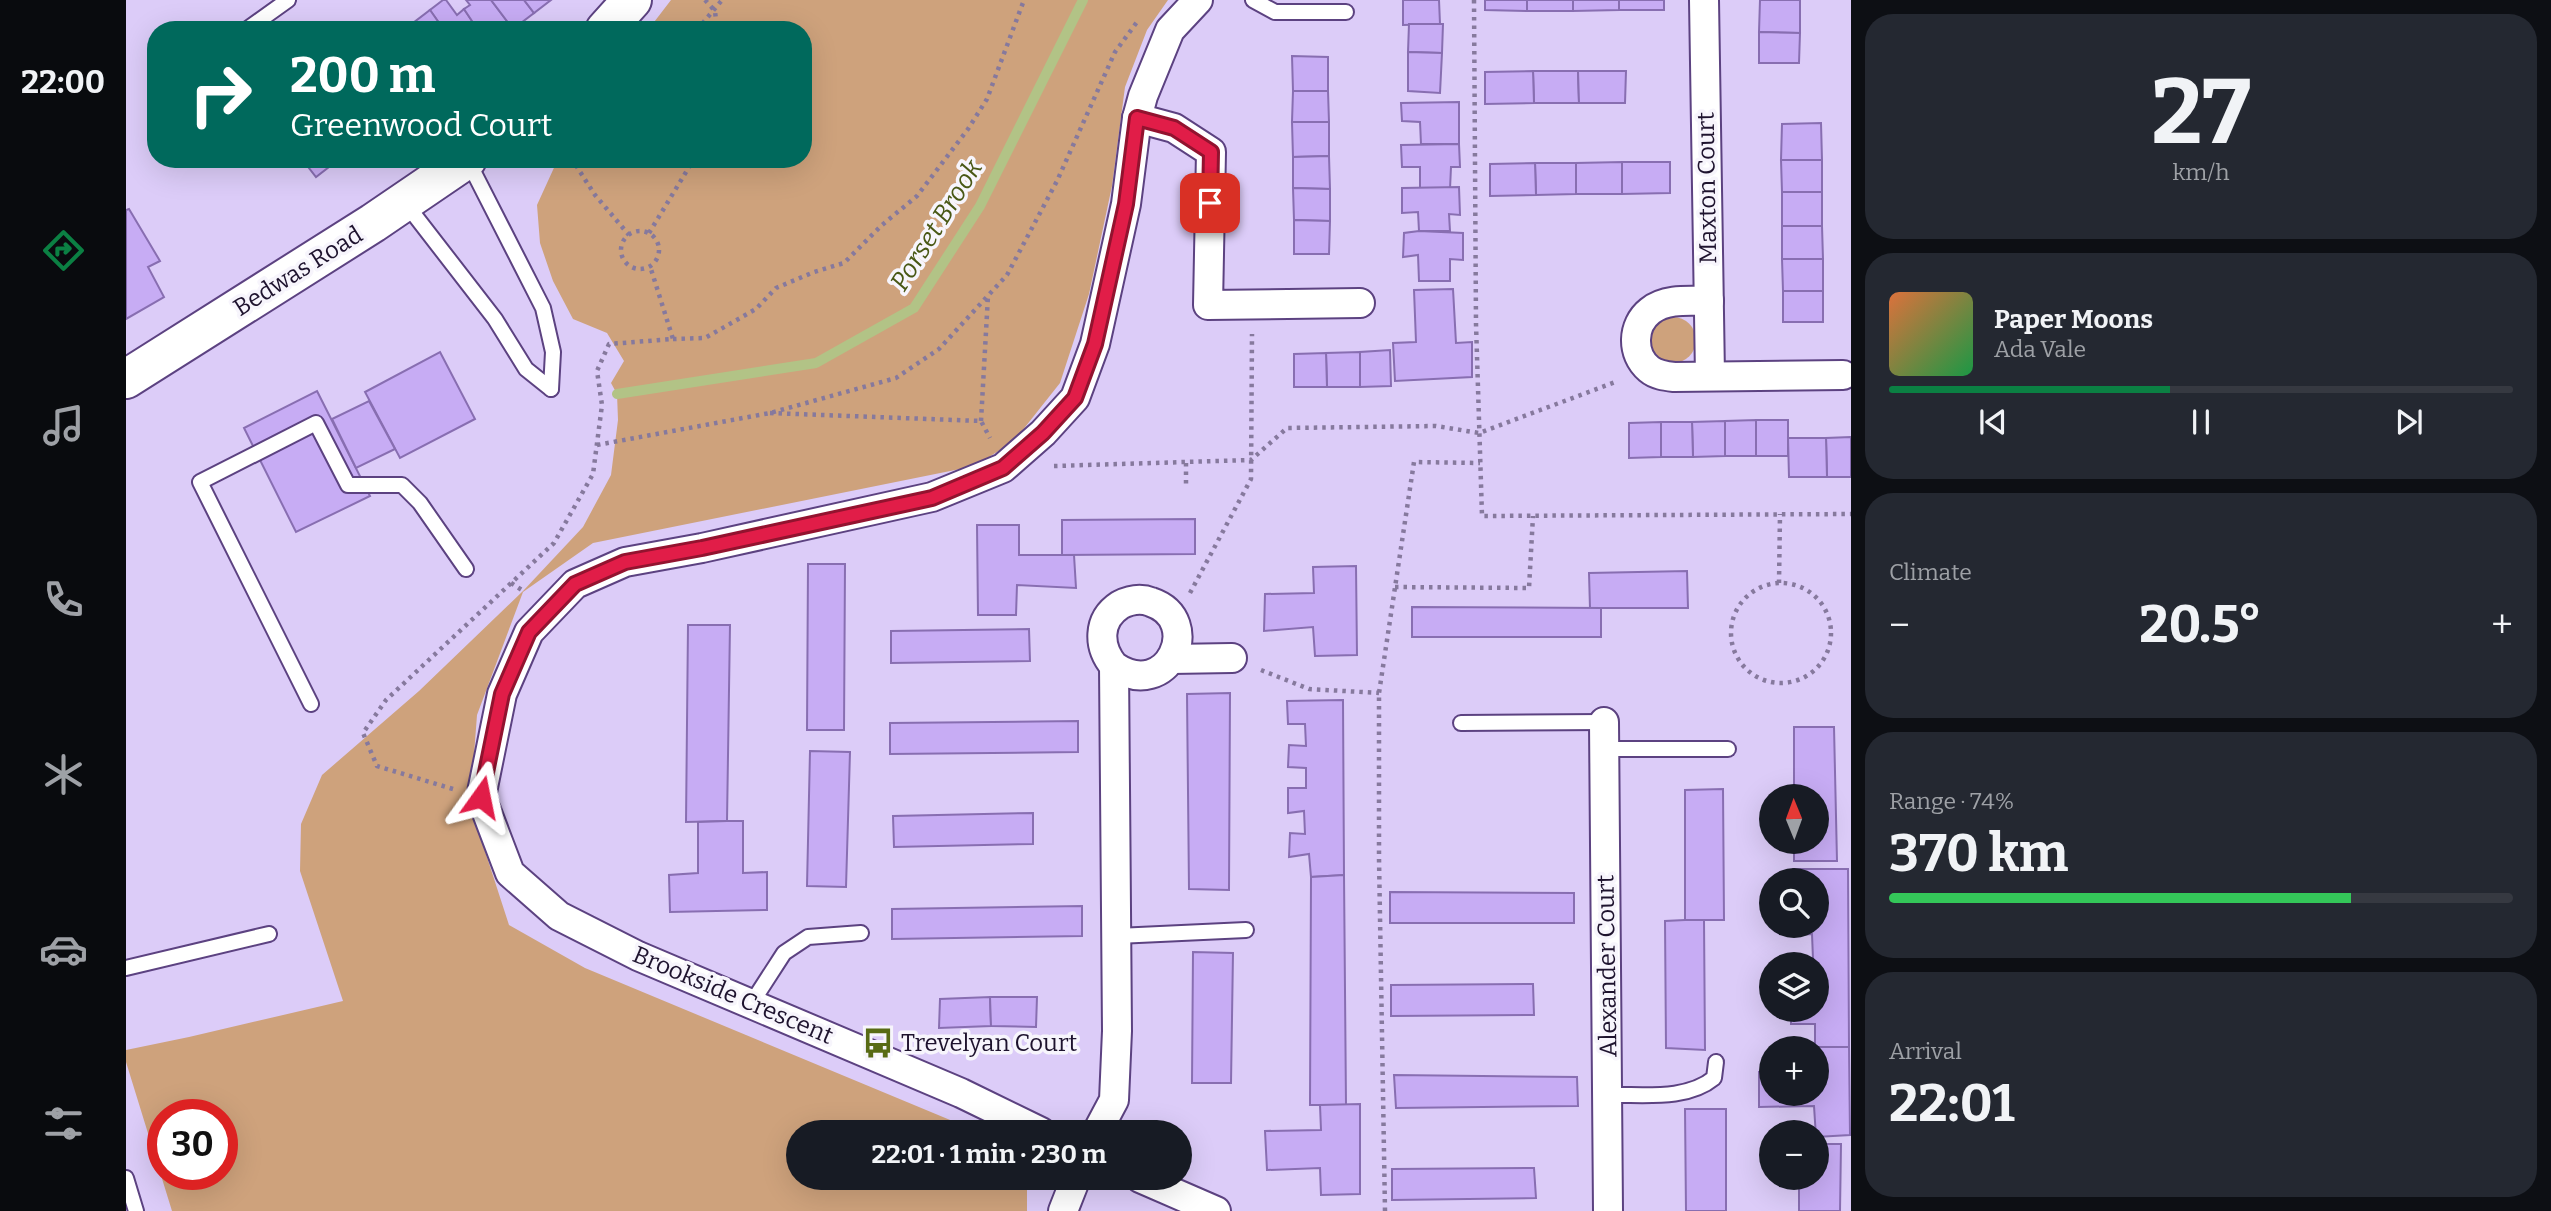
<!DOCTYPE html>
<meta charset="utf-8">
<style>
body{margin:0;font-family:Bitter,serif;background:#242831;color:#f1f3f6;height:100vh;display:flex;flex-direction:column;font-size:26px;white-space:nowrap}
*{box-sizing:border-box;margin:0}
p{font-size:23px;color:#9ea1a6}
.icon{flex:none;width:38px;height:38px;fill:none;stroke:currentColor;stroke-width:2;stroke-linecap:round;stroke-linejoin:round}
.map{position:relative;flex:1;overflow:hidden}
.sheet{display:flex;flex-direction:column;gap:14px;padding:14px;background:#0d0f14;width:700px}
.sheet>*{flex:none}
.guide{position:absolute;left:21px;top:21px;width:665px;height:147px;border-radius:28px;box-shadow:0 7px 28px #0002;background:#00695c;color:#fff;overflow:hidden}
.needle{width:46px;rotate:359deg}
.buttons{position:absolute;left:1633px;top:784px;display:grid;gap:14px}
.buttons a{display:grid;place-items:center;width:70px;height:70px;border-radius:50%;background:#171b24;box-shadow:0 7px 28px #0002;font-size:35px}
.speed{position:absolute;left:21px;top:1099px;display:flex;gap:14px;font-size:35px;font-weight:700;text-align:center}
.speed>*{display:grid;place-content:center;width:91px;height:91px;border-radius:50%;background:#171b24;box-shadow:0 7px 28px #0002;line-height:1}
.speed .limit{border:10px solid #d22;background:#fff;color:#111}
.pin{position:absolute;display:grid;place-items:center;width:60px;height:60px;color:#fff;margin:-30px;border-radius:14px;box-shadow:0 4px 10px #0006}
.me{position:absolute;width:77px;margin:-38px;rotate:12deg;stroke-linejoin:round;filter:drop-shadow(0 0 5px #0008)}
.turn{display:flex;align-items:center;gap:24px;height:147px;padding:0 28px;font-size:32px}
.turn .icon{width:91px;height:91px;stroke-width:2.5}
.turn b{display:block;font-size:49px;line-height:60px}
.big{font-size:52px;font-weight:700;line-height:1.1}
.sheet .widget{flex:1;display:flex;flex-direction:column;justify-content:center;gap:10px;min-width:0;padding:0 24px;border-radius:28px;background:#242831}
.sheet .dial{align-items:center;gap:0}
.dial b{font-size:91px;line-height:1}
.song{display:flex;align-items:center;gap:21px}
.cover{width:84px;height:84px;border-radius:10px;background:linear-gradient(135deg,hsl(20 70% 55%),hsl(140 70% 35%))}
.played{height:7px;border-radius:4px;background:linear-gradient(90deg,#0b8043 45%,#363941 45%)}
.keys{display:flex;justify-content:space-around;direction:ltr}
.heat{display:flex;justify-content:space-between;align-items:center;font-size:38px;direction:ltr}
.charge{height:10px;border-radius:5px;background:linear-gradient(90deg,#34c759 74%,#363941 0)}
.trip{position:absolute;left:660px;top:1120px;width:406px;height:70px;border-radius:35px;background:#171b24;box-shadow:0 7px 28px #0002;font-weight:700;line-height:70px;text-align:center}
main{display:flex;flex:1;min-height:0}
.dock{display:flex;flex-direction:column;width:126px;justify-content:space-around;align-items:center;background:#090b0e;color:#9ea1a6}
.dock .icon{width:49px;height:49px}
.dock .on{color:#0b8043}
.dock b{font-size:32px;color:#f1f3f6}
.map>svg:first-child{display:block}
</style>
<main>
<nav class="dock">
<b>22:00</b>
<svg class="icon on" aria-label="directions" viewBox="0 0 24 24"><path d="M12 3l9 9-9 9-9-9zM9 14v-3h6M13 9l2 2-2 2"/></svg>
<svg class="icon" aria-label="music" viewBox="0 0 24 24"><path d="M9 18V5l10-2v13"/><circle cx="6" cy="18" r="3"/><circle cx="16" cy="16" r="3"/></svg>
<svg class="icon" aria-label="phone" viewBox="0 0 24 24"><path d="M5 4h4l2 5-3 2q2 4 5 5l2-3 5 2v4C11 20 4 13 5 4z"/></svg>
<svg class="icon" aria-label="climate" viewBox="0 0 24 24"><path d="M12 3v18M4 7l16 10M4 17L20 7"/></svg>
<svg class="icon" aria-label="car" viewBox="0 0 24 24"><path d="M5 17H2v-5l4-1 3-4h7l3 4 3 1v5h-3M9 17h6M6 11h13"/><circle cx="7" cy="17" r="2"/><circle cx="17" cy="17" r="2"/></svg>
<svg class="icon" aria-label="filters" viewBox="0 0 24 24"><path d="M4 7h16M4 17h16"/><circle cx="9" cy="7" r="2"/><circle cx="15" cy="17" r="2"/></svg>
</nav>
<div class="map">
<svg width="1725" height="1211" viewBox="0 0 1725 1211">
<rect width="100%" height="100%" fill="#dcccf8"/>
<!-- green -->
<g fill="#cea27c" fill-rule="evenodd">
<path d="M545,0H1042L1021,30L999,87L986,186L963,294L934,383L888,441L849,466L467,543L397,592L351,715L347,768L346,811L383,925L459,968L853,1132H672V1178H896L901,1189V1211H46L0,1062V1050L63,1037L217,1001L174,871L175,824L196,775L293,691L397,591L457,527L485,475L492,420L491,394L485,383L498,361L481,333L447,319L427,281L414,243L411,205L432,159H677V30H522ZM37,1115H96V1174H37Z"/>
<circle cx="1547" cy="340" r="23"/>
</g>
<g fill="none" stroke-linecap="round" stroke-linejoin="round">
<!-- stream -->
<polyline stroke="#b2c386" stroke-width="10" points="491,394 690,363 788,308 854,206 957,0"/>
</g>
<!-- building -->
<g fill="#c7acf4" stroke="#886eb1" stroke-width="2">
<polygon points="317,0 320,0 331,15 338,9 352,30 318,30 304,10"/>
<polygon points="340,0 365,0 387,29 352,30 338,9 344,5"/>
<polygon points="365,0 398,0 408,13 387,29"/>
<polygon points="398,0 425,0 408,13"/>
<polygon points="1277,0 1313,0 1314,24 1277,25"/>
<polygon points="1359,0 1401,0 1401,11 1359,10"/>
<rect x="1401" y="0" width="46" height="11"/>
<polygon points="1447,0 1493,0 1493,10 1447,11"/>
<rect x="1493" y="0" width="45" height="10"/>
<polygon points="1634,0 1674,0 1674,33 1633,32"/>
<polygon points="304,10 318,30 293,30 287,23"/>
<polygon points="1283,24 1317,24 1316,53 1282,52"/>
<polygon points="1633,32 1674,33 1673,63 1633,63"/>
<polygon points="1282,52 1316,53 1314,93 1282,91"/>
<polygon points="1166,56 1202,57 1202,91 1167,91"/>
<polygon points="1407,71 1452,71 1453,103 1408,103"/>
<polygon points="1407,71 1408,103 1359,104 1359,72"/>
<polygon points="1452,71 1500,71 1499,103 1453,103"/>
<polygon points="1167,91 1202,91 1203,122 1166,122"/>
<polygon points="1333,102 1333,144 1295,144 1294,122 1276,121 1275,103"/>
<polygon points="1166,122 1203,122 1203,156 1167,157"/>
<polygon points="1695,123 1696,160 1655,160 1656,124"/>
<polygon points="1333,144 1334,167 1325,167 1324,189 1294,188 1294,167 1276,167 1275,145"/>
<polygon points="1203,156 1204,189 1167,188 1167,157"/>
<polygon points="176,159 212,159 212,160 190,177"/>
<polygon points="1655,160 1696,160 1696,192 1656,192"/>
<polygon points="1496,162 1496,194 1450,194 1450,163"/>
<polygon points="1496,162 1544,162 1544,193 1496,194"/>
<polygon points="1409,163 1450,163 1450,194 1410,195"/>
<polygon points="1409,163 1410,195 1364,196 1364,164"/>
<polygon points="1333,187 1334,215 1323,214 1324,231 1293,231 1292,212 1276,213 1276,188"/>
<polygon points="1167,188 1204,189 1204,221 1168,220"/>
<rect x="1656" y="192" width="40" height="34"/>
<polygon points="3,209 34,261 22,267 38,297 0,319 0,210"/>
<polygon points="1168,220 1204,221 1203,254 1168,254"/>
<polygon points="1656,226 1696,226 1697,259 1656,259"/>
<polygon points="1293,231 1337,233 1337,260 1324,259 1324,281 1293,281 1292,255 1277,257 1278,233"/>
<polygon points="1656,259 1697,259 1697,291 1657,291"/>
<polygon points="1327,289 1330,343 1346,342 1346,377 1269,381 1267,343 1290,342 1288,290"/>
<rect x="1657" y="291" width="40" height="31"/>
<polygon points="1264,350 1265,386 1234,387 1234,352"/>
<polygon points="314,352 349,419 274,458 239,392"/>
<polygon points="1234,352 1234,387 1201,387 1200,353"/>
<polygon points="1200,353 1201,387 1168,387 1168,354"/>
<polygon points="191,391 244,496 170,532 118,428"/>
<polygon points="243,401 269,449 230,468 206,419"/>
<polygon points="1630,420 1630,456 1599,456 1599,421"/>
<rect x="1630" y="420" width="32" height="36"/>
<polygon points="1599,421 1599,456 1567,457 1566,422"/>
<polygon points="1535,422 1535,457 1503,458 1503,423"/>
<polygon points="1535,422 1566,422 1567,457 1535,457"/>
<polygon points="1725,437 1725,477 1701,477 1700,438"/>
<polygon points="1662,438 1700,438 1701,477 1663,477"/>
<polygon points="1069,519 1069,554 936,555 936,520"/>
<polygon points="851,525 893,525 893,555 948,555 950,588 891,585 890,615 852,615"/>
<polygon points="682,564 719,564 718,730 681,730"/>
<polygon points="1230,566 1231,655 1189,656 1187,627 1138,631 1139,594 1188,593 1187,567"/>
<polygon points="1561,571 1562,608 1464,608 1463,573"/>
<polygon points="1286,607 1475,608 1475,637 1286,637"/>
<polygon points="562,625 604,625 601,821 560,822"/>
<polygon points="903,629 904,661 765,663 765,631"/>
<polygon points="1104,693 1103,890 1063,889 1061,694"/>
<polygon points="1217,700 1218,875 1185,877 1183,854 1163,857 1164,833 1179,834 1178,811 1162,813 1162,788 1180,788 1180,768 1162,767 1163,745 1180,746 1179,724 1162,724 1161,701"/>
<polygon points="952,721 952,752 764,754 764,723"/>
<polygon points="1668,727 1708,727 1711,861 1668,861 1668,842 1690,842 1690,796 1668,796"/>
<polygon points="684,751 724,752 720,887 681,886"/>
<polygon points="1597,789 1598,920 1559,920 1559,790"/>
<polygon points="907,813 907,844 768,847 767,816"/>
<polygon points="601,821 617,821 617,873 641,872 641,910 544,912 543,875 572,873 572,822"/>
<polygon points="1667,869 1722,869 1723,1047 1689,1047 1689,1024 1665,1024 1665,1010 1690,1010 1690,964 1668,964 1668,958 1687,959 1686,934 1665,935 1665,926 1690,926 1690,880 1667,880"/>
<polygon points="1218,875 1220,1105 1184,1105 1185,877"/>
<polygon points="1264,892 1448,893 1448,923 1264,923"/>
<polygon points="956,906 956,936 766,939 766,909"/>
<polygon points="1559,920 1578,920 1579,1050 1540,1048 1539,921"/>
<polygon points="1067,952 1107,953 1105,1083 1066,1083"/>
<polygon points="1407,984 1408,1015 1265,1016 1265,985"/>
<polygon points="864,997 865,1026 813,1028 814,999"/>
<polygon points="864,997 911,997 910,1027 865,1026"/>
<polygon points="1689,1047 1723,1047 1724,1135 1690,1137 1688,1106 1633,1107 1633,1072 1645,1072 1645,1094 1690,1094"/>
<polygon points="1268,1075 1451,1077 1452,1106 1270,1108"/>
<polygon points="1234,1104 1234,1194 1195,1195 1194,1168 1141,1170 1139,1131 1195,1130 1194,1105"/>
<polygon points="1559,1109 1600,1109 1600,1211 1560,1211"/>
<polygon points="1690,1144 1715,1144 1714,1211 1673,1211 1673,1178 1690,1178"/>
<polygon points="1408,1168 1410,1198 1266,1200 1266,1169"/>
</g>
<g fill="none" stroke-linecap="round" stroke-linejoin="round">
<!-- lane casing -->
<g stroke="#5c4281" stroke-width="18">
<g id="lane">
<polyline points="1127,0 1149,12 1220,12"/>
<polyline points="120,30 162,0"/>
<polyline points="342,161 417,308 427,352 425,389"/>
<polyline points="280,204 369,319 400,369 425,389"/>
<polyline points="185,704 74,482 190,423 222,485 276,485 294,503 340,569"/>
<polyline points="1335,723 1478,722"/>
<polyline points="1479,749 1602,749"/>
<polyline points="991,936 1120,930"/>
<polyline points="0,968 143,934"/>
<polyline points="625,1004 658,953 682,937 735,933"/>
<path d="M1482,1095C1516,1094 1560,1101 1588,1078L1590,1062"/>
<polyline points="0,1178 10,1211"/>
</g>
</g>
<!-- street casing -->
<g stroke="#5c4281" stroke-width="32">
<g id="street">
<polyline points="1578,0 1584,376"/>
<polyline points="1011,118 1048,128 1085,152 1082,305 1234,303"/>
<path d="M1583,301C1564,301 1540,298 1524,311C1506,325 1505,354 1523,369C1530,375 1539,376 1548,377L1717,375"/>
<polyline points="1045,659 1106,658"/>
<polyline points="1478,722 1482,1211"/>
<polyline points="915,1132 835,1093 512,956 433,916 384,873 355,797 376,694 403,632 449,584 499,562 576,548 806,497 877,468 917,433 949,398 969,344 1000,204 1011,118 1017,96 1044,30 1072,0"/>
<path d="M971,1132L988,1100L991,1031L988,666C972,647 971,620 994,605C1004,600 1015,598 1025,602C1079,620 1042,703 988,666"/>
<polyline points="1014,1178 1090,1211"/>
<polyline points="937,1211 950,1178"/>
</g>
</g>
<!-- secondary casing -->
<g stroke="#5c4281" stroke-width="42">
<g id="secondary">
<polyline points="479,30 506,0"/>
<polyline points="0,379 247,223 341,159"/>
</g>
</g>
<!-- path -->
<g stroke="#86799d" stroke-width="4.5" stroke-dasharray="3.5 5" stroke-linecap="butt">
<polyline points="579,0 589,11 591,30"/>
<polyline points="1348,0 1350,324 1356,516 1725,514"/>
<polyline points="571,30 596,0"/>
<polyline points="454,159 449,164 469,195 503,235"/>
<circle cx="514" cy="250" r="19"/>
<polyline points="523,233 568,159"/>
<polyline points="547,339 579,338 630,309 650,288 688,272 718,263 756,225 791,196 842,129 861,99 898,0"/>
<polyline points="644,413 855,421 864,438"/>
<polyline points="855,421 862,296"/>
<polyline points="471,445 644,413 770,378 813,349 881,275 931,181 989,52 1011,22"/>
<polyline points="1060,463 1060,484"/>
<polyline points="928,466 1125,460 1161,428 1310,426 1353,433 1492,381"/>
<polyline points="385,583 399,592"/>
<polyline points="1653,583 1654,514"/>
<circle cx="1655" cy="633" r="50"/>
<polyline points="1269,587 1403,588 1407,516"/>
<polyline points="1064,593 1125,479 1126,334"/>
<polyline points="1135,670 1183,689 1253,693"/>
<polyline points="327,789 251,766 237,733 260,700 428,543 467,474 476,405 471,371 483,344 547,339 524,266"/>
<polyline points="1259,1211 1253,858 1253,693 1288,462 1354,463"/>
</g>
<!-- lane -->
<use href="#lane" stroke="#fff" stroke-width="14"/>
<!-- street -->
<use href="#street" stroke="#fff" stroke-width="28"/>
<!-- secondary -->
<use href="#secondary" stroke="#fff" stroke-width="38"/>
</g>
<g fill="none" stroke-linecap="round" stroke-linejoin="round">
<!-- route casing -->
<g stroke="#92132f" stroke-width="18">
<polyline id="route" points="355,797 376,694 403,632 449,584 499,562 576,548 806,498 877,468 917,433 949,398 969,344 1000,204 1011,118 1048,128 1085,152 1084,203"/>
</g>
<!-- route -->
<use href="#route" stroke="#e11d48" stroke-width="12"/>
</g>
<!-- icons -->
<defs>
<g id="bus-bare" transform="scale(2.415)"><path d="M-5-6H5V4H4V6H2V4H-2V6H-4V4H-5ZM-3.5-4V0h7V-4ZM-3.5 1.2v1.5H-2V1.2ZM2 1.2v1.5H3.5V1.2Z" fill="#586a15" stroke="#f7f5fc" stroke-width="2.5" paint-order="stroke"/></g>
</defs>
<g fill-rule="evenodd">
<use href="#bus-bare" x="752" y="1043"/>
</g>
<g text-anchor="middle" stroke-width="7" stroke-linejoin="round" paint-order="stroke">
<!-- street labels -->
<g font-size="24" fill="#1e132e" stroke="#f7f5fc">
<text transform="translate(1581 188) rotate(-91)" y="8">Maxton Court</text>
<text transform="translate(172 271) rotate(-32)" y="8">Bedwas Road</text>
<text transform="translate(1481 966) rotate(-91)" y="8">Alexander Court</text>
<text transform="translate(607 995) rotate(23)" y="8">Brookside Crescent</text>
</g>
<!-- poi labels -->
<g font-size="24" fill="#1e132e" stroke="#f7f5fc" text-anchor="start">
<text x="775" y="1051">Trevelyan Court</text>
</g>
<!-- water labels -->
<g font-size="26" font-style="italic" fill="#495815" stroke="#f7f5fc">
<text transform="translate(810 225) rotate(-58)" y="9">Porset Brook</text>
</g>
</g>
</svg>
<div class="buttons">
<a><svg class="needle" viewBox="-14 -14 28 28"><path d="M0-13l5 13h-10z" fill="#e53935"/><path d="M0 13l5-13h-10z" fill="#9ea1a6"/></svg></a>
<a><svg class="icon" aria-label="search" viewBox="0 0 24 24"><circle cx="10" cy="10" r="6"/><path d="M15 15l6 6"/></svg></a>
<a><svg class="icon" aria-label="layers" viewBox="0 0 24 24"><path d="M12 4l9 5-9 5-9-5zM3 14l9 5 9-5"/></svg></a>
<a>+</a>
<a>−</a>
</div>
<div class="speed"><div class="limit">30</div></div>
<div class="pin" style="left:1084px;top:203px;background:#d93025"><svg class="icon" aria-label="arrive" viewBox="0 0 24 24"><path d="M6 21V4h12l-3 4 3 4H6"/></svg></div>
<svg class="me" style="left:355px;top:797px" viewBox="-20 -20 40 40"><path d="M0-17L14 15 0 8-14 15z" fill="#e11d48" stroke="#fff" stroke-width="4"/></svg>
<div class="trip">22:01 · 1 min · 230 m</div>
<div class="guide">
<div class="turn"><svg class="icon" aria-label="right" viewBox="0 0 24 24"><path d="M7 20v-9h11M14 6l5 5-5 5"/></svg><div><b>200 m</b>Greenwood Court</div></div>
</div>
</div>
<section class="sheet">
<div class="widget dial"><b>27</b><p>km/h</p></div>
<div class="widget">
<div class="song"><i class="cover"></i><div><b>Paper Moons</b><p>Ada Vale</p></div></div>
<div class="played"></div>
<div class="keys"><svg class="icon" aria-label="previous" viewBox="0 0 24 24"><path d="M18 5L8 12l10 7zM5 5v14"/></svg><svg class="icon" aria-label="pause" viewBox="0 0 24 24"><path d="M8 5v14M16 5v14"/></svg><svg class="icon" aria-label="next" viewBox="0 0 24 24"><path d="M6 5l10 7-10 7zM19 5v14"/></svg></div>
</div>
<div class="widget"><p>Climate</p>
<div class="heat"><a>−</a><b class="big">20.5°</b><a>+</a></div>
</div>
<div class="widget"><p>Range · 74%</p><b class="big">370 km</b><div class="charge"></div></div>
<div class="widget"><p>Arrival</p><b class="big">22:01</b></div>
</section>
</main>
